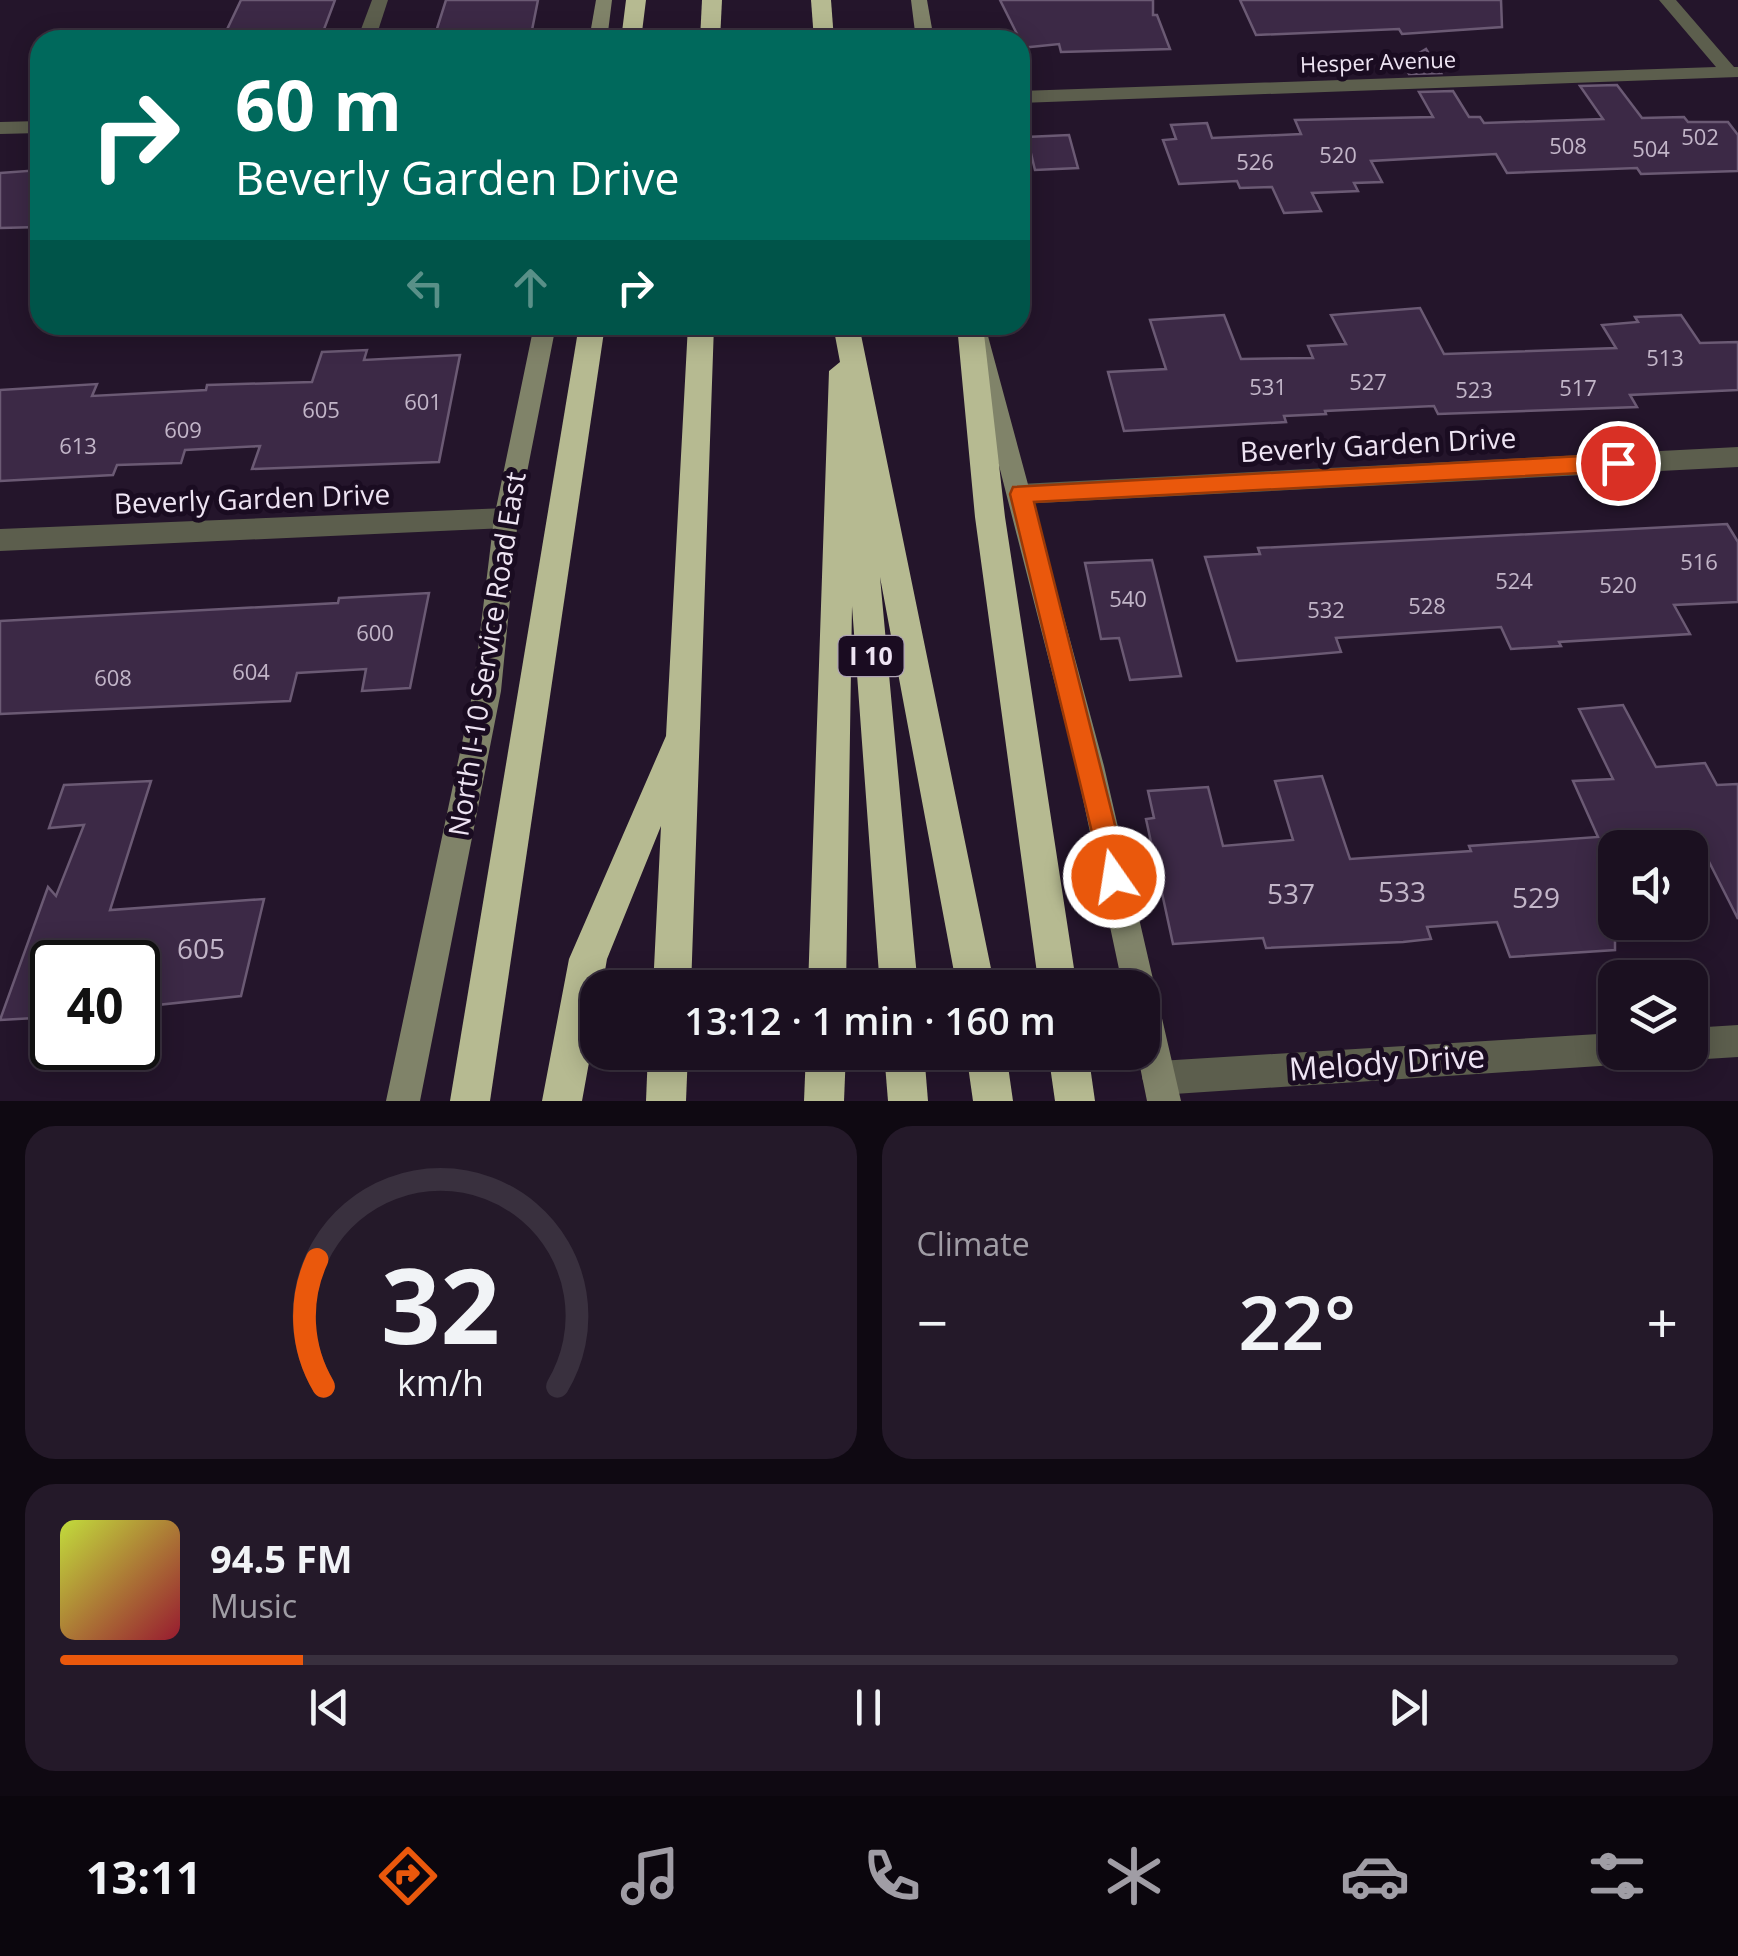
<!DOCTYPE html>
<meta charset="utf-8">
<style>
body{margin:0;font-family:"Open Sans",sans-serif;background:#241929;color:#f1f3f6;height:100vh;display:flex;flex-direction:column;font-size:38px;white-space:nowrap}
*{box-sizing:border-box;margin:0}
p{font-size:32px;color:#a09da5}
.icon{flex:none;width:55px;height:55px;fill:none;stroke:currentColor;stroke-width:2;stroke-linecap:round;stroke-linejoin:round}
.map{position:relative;height:1101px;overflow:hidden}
.panel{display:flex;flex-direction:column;gap:25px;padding:25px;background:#0f0912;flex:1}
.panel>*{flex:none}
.top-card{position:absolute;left:30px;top:30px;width:1000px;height:305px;border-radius:30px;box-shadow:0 5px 25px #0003,0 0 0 2px #39303e;background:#00695c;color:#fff;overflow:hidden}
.buttons{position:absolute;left:1598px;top:830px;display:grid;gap:20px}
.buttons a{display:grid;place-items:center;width:110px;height:110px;border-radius:20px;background:#1b1020;box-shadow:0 5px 25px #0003,0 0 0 2px #39303e;font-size:50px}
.speed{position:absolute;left:30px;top:940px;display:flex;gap:20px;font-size:50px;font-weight:700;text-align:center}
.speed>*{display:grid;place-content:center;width:130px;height:130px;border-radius:50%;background:#1b1020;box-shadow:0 5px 25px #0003,0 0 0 2px #39303e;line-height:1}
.speed .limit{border:5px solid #111;border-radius:15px;background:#fff;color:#111}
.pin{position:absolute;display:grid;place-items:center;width:85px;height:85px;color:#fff;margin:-42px;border:5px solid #fff;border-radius:50%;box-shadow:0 2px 10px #0007}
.me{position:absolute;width:110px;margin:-55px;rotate:347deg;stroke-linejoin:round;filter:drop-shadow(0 0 8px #0008)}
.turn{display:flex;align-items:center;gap:35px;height:210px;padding:0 40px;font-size:45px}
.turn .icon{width:130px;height:130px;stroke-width:2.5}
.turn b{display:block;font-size:70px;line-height:85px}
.lanes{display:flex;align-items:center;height:95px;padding:0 40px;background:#0003;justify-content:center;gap:50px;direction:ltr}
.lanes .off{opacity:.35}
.big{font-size:75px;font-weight:600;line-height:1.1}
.panel .widget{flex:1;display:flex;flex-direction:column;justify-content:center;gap:15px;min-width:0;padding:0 35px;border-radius:30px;background:#241929}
.panel .dial{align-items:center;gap:0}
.dial svg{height:260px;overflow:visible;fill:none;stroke:#39303e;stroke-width:7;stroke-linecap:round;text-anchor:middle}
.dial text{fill:#f1f3f6;stroke:none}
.song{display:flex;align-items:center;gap:30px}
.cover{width:120px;height:120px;border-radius:15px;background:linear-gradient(135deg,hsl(70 70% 55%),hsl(350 70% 35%))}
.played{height:10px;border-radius:5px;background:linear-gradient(90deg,#ea580c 15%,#39303e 15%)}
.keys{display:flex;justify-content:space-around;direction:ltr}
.heat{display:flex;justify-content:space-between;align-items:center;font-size:55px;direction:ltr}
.panel .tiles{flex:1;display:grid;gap:25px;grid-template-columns:1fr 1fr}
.widget:last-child{grid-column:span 2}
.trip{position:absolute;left:580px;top:970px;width:580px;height:100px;border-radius:30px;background:#1b1020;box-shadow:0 5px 25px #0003,0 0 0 2px #39303e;font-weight:600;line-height:100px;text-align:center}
.dock{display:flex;height:160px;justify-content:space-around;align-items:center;background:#0b060d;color:#a09da5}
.dock .icon{width:70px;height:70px}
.dock .active{color:#ea580c}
.dock b{font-size:45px;color:#f1f3f6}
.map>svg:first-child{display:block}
</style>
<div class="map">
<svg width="1738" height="1101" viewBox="0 0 1738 1101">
<rect width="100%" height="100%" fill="#24152b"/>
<!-- building -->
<g fill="#3c2946" stroke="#6b5a74" stroke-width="2.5">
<polygon points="241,0 335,0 320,40 222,40"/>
<polygon points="446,0 538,0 530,40 434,38"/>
<polygon points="1000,0 1153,0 1153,15 1157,15 1170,49 1061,52 1059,44 1020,48 1020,40"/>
<polygon points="1240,0 1501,0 1502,27 1402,34 1399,29 1256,35"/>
<polygon points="1426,49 1441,73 1409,74 1403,63"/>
<polygon points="1617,85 1642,118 1684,117 1688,122 1728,122 1738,135 1738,171 1641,174 1637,168 1507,173 1496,154 1371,161 1382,182 1354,183 1358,191 1312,193 1321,211 1284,213 1272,187 1240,188 1237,181 1179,184 1163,140 1176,139 1171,125 1207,123 1212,138 1301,134 1295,120 1433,117 1419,92 1453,91 1469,117 1480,117 1484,123 1603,119 1580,86"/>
<polygon points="1069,135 1078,168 1035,170 1027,137"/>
<polygon points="40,170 40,227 0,228 0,173"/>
<polygon points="1420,308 1444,354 1616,348 1602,325 1638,322 1635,317 1681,315 1700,343 1738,342 1738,390 1630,395 1637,407 1438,414 1434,406 1325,411 1326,414 1284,416 1286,422 1124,431 1108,372 1166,369 1150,320 1224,315 1241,359 1313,358 1308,346 1346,344 1331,315"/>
<polygon points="367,350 364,360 460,355 439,462 252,469 260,446 185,450 181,463 117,465 113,475 0,481 0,390 97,384 92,396 206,390 207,385 312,382 322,352"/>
<polygon points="1727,524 1738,542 1738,602 1674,605 1690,634 1559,642 1561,646 1511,649 1501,627 1336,638 1341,652 1237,661 1205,557 1260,554 1258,548"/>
<polygon points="1152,560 1181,676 1130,680 1119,638 1101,639 1085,563"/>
<polygon points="429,593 410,688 362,691 366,669 297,673 290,701 0,714 0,621 338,603 339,598"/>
<polygon points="1623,705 1656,767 1705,763 1717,785 1738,784 1738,919 1702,848 1615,848 1615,950 1510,957 1497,922 1427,927 1431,939 1403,942 1266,948 1263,938 1173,944 1146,819 1154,818 1148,791 1208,787 1223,846 1293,840 1275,781 1322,776 1350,859 1471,851 1469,846 1598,837 1573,781 1613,779 1579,709"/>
<polygon points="151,781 110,910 264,899 241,996 138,1007 138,962 52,962 52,1017 0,1020 48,887 56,896 84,825 49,828 64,785"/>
</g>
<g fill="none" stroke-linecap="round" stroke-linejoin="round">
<!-- street -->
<g fill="#5c5e4d" fill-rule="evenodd">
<polygon points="372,0 388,0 375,40 357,40"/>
<polygon points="1659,0 1676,0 1734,67 1738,67 1738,77 1020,103 1020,91 1716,67"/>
<polygon points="40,121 40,133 0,134 0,122"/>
<polygon points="1738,447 1738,467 1020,504 1011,501 1008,494 1011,487 1020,484"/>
<polygon points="506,508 515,511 518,518 515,525 506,528 0,551 0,529"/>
<polygon points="1738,1025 1738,1057 1690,1060 1678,1056 1677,1052 1690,1052 1690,1028"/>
<polygon points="1615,1033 1615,1052 1630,1052 1627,1061 1615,1065 1159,1095 1147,1090 1142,1078 1147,1066 1159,1061"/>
</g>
<!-- secondary -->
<g fill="#808369" fill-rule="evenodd">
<polygon points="596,0 612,0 607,40 589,40"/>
<polygon points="911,0 927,0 934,40 916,40"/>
<polygon points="534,325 556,325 518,518 501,691 420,1101 386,1101 473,691 494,518"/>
<polygon points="963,325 985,325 1104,766 1181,1101 1147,1101 1137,1052 1142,1052 1142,988 1123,988 1076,766"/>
</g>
<!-- highway -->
<g fill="#b6ba91" fill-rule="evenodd">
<polygon points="626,0 646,0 641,40 621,40"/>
<polygon points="702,0 722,0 720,40 700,40"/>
<polygon points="811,0 831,0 834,40 814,40"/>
<polygon points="579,325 605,325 490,1101 450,1101"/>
<polygon points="688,325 714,325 691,988 653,988 661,826 607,959 602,988 598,988 598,1013 582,1101 542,1101 569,959 666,736"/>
<polygon points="833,325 859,325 995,988 957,988 880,577 918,988 880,988 852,606 846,988 808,988 829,371 840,362"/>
<polygon points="957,325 983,325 1005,517 1077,988 1039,988 975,517"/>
<polygon points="648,1052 688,1052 686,1101 646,1101"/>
<polygon points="806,1052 846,1052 844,1101 804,1101"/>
<polygon points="884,1052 924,1052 928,1101 888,1101"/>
<polygon points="966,1052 1006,1052 1013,1101 973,1101"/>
<polygon points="1048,1052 1088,1052 1095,1101 1055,1101"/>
</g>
</g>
<!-- route -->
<polygon fill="#ea580c" stroke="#983908" stroke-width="2.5" points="1618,454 1629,463 1618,471 1034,502 1128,877 1124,886 1114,890 1105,886 1010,494 1013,487"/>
<g text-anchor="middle" stroke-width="10" stroke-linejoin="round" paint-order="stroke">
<!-- far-street labels -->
<g font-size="22" fill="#eee4f3" stroke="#1a0c21">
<text transform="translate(1378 62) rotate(-2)" y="8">Hesper Avenue</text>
</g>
<!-- number labels -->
<g font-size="22" fill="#c2b5c8">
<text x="1700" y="145">502</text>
<text x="1568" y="154">508</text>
<text x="1651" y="157">504</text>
<text x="1338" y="163">520</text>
<text x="1255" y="170">526</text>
<text x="1665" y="366">513</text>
<text x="1368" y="390">527</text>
<text x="1268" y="395">531</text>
<text x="1578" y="396">517</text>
<text x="1474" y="398">523</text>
<text x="423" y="410">601</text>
<text x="321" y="418">605</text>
<text x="183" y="438">609</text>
<text x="78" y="454">613</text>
<text x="1699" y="570">516</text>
<text x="1514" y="589">524</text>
<text x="1618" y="593">520</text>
<text x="1128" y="607">540</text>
<text x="1427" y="614">528</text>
<text x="1326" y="618">532</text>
<text x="375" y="641">600</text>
<text x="251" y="680">604</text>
<text x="113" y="686">608</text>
</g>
<!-- shield labels -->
<rect fill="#1a0c21" stroke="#aea3b4" stroke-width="2.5" x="838.5" y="636" width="65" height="40" rx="8"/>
<g font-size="25" font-weight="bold" fill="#eee4f3">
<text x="871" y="665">I 10</text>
</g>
<!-- street labels -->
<g font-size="28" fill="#eee4f3" stroke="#1a0c21">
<text transform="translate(1378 445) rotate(-3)" y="10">Beverly Garden Drive</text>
<text transform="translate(252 499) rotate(-2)" y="10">Beverly Garden Drive</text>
<text transform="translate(487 654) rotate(-81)" y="10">North I-10 Service Road East</text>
</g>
<!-- near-number labels -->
<g font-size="28" fill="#c2b5c8">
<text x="1402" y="902">533</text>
<text x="1291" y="904">537</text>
<text x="1536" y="908">529</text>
<text x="201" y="959">605</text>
</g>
<!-- near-street labels -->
<g font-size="32" fill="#eee4f3" stroke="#1a0c21">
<text transform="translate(1387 1063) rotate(-4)" y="11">Melody Drive</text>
</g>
</g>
</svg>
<div class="buttons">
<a><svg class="icon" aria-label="sound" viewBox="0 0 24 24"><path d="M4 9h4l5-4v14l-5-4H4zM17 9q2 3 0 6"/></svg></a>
<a><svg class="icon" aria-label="layers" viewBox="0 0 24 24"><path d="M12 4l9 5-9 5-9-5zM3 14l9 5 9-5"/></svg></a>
</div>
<div class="speed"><div class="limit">40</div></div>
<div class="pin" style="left:1618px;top:463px;background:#d93025"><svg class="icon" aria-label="arrive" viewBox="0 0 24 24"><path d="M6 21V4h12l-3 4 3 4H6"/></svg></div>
<svg class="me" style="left:1114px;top:877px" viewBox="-20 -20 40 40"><circle r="17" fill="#ea580c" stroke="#fff" stroke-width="3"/><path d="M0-11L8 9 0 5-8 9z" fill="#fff"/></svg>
<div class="trip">13:12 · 1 min · 160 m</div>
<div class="top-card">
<div class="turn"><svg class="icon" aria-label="right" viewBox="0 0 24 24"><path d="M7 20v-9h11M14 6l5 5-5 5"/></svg><div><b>60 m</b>Beverly Garden Drive</div></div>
<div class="lanes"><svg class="icon off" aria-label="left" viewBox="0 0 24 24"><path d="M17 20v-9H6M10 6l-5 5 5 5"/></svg><svg class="icon off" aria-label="ahead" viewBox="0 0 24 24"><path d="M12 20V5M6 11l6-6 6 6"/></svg><svg class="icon" aria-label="right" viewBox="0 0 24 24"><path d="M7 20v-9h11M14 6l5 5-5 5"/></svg></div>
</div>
</div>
<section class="panel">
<div class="tiles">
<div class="widget dial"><svg viewBox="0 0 100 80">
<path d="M14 69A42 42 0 1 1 86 69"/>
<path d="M14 69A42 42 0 0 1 12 30" stroke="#ea580c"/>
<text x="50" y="56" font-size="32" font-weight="700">32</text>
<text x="50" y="72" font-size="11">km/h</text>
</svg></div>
<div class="widget"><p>Climate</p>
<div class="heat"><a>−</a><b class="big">22°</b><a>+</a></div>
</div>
<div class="widget">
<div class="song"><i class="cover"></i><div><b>94.5 FM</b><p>Music</p></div></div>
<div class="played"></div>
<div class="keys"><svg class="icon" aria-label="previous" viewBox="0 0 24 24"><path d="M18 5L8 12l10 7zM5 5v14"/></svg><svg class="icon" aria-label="pause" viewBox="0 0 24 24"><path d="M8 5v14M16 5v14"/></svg><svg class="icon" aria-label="next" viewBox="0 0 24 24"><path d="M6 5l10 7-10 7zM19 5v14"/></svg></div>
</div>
</div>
</section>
<nav class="dock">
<b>13:11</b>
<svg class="icon active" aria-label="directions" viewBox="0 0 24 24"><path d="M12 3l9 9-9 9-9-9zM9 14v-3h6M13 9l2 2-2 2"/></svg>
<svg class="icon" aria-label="music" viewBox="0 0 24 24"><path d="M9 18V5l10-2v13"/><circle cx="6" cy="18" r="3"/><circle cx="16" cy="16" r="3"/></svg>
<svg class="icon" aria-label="phone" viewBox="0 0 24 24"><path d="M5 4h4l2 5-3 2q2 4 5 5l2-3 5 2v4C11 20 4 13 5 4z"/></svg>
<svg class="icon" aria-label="climate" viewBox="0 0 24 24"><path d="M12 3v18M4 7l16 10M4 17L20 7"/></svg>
<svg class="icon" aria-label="car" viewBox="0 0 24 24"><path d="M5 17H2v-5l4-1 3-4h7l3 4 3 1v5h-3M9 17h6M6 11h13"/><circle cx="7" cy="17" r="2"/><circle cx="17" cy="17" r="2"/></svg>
<svg class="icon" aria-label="filters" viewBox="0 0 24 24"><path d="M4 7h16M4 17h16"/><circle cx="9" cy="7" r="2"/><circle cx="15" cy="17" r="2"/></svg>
</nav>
